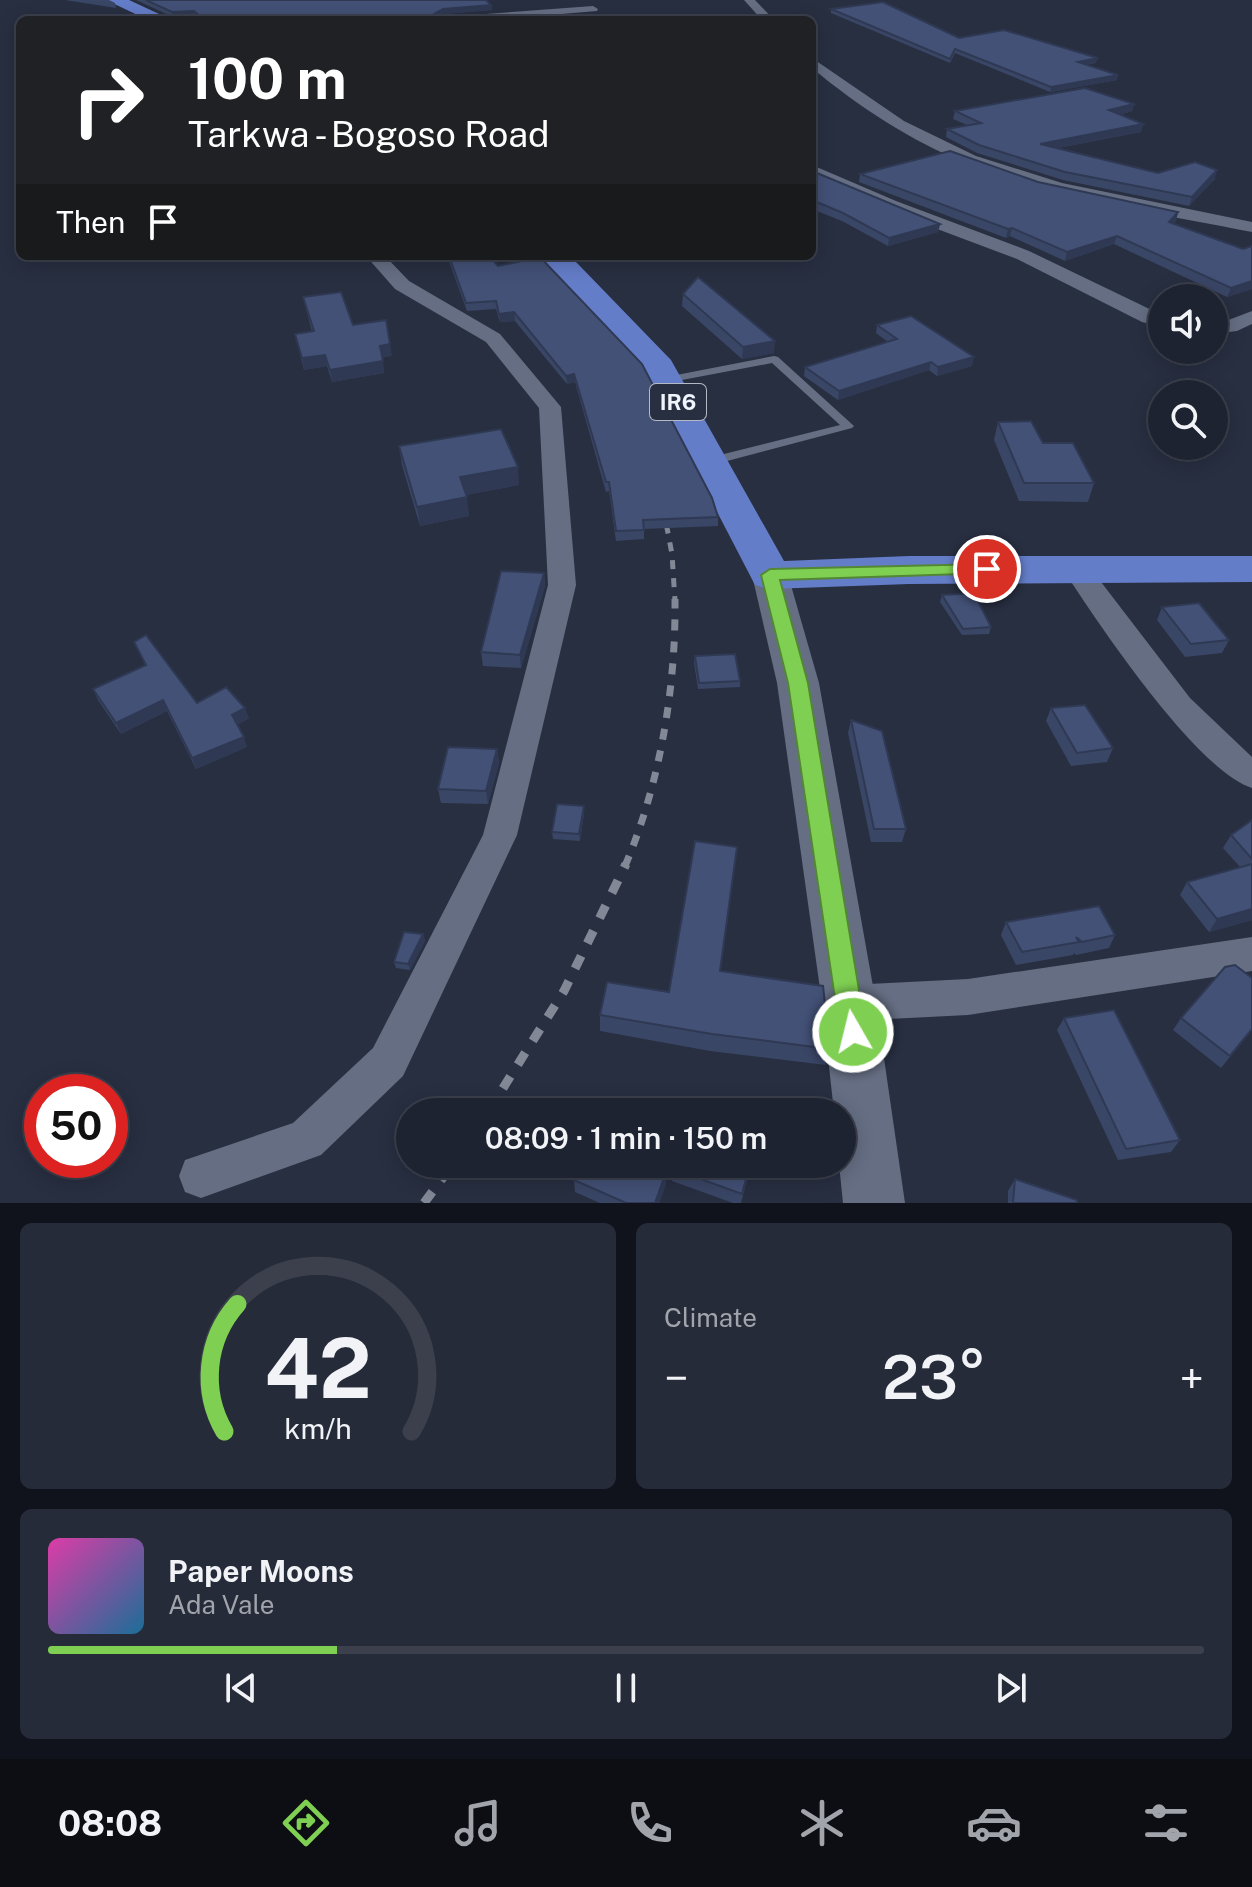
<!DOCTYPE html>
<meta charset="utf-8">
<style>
body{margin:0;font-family:"Public Sans",sans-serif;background:#262b39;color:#f1f3f6;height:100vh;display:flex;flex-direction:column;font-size:30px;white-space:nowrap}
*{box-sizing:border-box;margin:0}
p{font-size:26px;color:#a1a4ab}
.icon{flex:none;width:44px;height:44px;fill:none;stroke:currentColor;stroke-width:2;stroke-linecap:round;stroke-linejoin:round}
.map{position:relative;height:1203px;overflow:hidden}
.side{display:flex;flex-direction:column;gap:20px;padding:20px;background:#10131b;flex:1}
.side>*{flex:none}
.hud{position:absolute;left:16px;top:16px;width:800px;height:244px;border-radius:12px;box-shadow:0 4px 20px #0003,0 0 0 2px #3c404d;background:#202124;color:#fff;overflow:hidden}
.tools{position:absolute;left:1148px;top:284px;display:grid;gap:16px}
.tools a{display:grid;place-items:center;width:80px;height:80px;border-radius:50%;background:#1e2331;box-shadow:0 4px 20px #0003,0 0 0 2px #3c404d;font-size:40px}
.speed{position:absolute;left:24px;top:1074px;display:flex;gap:16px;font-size:40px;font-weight:700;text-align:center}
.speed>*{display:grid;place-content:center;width:104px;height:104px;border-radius:50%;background:#1e2331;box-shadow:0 4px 20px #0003,0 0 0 2px #3c404d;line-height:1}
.speed .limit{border:12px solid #d22;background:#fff;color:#111}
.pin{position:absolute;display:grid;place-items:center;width:68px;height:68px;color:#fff;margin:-34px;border:4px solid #fff;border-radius:50%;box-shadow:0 2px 8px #0007}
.me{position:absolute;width:88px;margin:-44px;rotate:352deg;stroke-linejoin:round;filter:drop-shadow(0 0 6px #0008)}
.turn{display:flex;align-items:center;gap:28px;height:168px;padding:0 40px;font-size:36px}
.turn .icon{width:104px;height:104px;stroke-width:2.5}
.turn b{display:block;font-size:56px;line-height:68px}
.then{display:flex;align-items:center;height:76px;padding:0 40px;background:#0003;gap:16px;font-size:30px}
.big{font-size:60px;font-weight:600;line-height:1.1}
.side .widget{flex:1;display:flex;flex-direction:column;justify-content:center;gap:12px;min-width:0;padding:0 28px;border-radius:12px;background:#262b39}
.side .dial{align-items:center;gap:0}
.dial svg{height:208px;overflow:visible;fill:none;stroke:#3c404d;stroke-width:7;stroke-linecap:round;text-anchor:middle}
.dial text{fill:#f1f3f6;stroke:none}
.song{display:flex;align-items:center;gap:24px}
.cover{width:96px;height:96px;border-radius:12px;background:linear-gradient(135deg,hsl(320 70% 55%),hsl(200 70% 35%))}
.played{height:8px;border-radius:4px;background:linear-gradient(90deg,#7fd052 25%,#3c404d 25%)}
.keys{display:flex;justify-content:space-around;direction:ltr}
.heat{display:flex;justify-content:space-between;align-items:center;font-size:44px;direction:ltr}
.side .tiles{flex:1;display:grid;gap:20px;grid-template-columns:1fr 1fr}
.widget:last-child{grid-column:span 2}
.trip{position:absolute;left:396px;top:1098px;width:460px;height:80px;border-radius:40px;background:#1e2331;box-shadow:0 4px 20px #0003,0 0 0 2px #3c404d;font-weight:600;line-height:80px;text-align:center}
.tabs{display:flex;height:128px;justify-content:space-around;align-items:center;background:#0c0e14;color:#a1a4ab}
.tabs .icon{width:56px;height:56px}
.tabs .selected{color:#7fd052}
.tabs b{font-size:36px;color:#f1f3f6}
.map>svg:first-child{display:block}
</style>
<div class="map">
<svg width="1252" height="1203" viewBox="0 0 1252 1203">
<rect width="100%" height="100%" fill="#282f41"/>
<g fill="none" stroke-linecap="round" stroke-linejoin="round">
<!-- service -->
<polygon fill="#656e83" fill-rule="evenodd" points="774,356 778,357 854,426 852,428 712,465 704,465 702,462 704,459 840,425 772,363 666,383 661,380 666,377"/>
<!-- minor -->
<g fill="#656e83" fill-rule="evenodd">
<polygon points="744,0 755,0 774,20 762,20"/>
<polygon points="593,6 598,9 597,11 489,20 438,20 444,17"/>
<path d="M812,58L904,121L976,156L1062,183L1252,222V232C1157,213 1058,200 968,164C911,141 859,107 812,68Z"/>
<polygon points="812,165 896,201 1029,251 1162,315 1162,327 1142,322 1017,259 884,209 812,176"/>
<polygon points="366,256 385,256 409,281 500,334 561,407 576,585 517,835 403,1076 321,1155 201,1198 185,1192 179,1176 185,1160 293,1123 373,1048 483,835 548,585 539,408 486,342 395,289"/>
<polygon points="1252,311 1252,324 1237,331 1214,334 1214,322 1226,321"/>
<path d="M1078,562L1088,565L1190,698L1252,757V788C1196,770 1098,623 1064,571L1068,565Z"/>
<polygon points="1252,937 1252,971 968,1015 849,1021 835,1016 829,1003 835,990 849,985 968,979"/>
</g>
<!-- secondary -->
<polygon fill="#656e83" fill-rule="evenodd" points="770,563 783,567 788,575 819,683 876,1003 905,1203 843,1203 839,1164 842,1164 842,1112 834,1112 822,1003 777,683 752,575 757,567"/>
<!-- primary -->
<g fill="#647dc8" fill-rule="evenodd">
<polygon points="106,0 129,0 172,20 148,20"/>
<polygon points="536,256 568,256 577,263 671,360 784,561 909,556 1252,556 1252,582 909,584 770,589 755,585 644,371"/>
</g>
<!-- rail-far3 -->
<polyline stroke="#828896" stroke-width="4" stroke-dasharray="7 7" stroke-linecap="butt" points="512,256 534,280"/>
<!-- rail-far2 -->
<polyline stroke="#828896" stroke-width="5" stroke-dasharray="9 9" stroke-linecap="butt" points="663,507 672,554 675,601"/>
<!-- rail-far1 -->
<path stroke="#828896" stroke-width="7" stroke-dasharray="11 11" stroke-linecap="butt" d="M625,866C660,784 676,688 675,599"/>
<!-- rail -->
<g stroke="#828896" stroke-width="9" stroke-dasharray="14 14" stroke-linecap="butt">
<polyline points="488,1112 564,991 626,864"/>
<polyline points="424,1203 453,1164"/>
</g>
</g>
<!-- wall -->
<g fill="#3a4666">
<polygon points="65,0 109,0 115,3 116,8"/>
<polygon points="136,0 486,0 491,5 492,10 444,14 438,18 525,20 199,20 195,16 173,17"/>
<polygon points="831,9 959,38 1096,63 1086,65 1117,80 1050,92 955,53 950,63 831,13"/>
<polygon points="1134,104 1132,111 1119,115 1143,124 1141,132 1058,148 1158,173 1215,179 1189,206 1063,180 977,153 946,137 947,129 967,125 953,119 955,111"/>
<polygon points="812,171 940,224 938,232 888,246 842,221 812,209"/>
<polygon points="860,174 1038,182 1178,212 1176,221 1173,224 1243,249 1252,246 1252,289 1227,297 1114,244 1065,261 1010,236 1006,238 859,182"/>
<polygon points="447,256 489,256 718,517 718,526 644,529 644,539 616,541 609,491 606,492 575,382 567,384 515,321 500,322 496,309 467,311"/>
<polygon points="683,294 774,353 742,359 682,306"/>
<polygon points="303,297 353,325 392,356 382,357 384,373 332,382 327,366 304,370 295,334 312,332"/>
<polygon points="877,325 972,366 937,376 929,370 838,400 804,376 805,367 888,342 876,333"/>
<polygon points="998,422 1043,443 1094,483 1088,502 1019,501 994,440"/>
<polygon points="399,446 519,485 466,495 469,516 420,526 402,465"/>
<polygon points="544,573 545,586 521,668 483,666 481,652"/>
<polygon points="942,595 991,627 989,634 962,635 940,602"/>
<polygon points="1162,607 1229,640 1222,653 1185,657 1157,620"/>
<polygon points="134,642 197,703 249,718 237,725 247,747 196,769 167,711 121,734 98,700 93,689 145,665"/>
<polygon points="695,656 740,681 740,687 698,689 694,663"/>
<polygon points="1051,708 1113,748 1107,762 1071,766 1046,721"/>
<polygon points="851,720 906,829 902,842 871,842 848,733"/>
<polygon points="497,749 499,763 488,804 441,803 438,789"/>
<polygon points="584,813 580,841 553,839 552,832"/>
<polygon points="1252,820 1252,920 1209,932 1180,895 1187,882 1240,867 1223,848 1231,835"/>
<polygon points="1006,922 1115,935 1109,948 1076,955 1074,953 1073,955 1016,965 1001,935"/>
<polygon points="423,934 425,941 410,970 396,968 394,962"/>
<polygon points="721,971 830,1049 826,1065 710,1051 600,1031 600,1015 669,992"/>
<polygon points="1252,978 1252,1030 1221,1068 1173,1030 1181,1018"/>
<polygon points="1064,1018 1180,1140 1171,1152 1118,1160 1057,1030"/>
<polygon points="674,1164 751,1164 741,1203 733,1203 672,1181"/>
<polygon points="666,1172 666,1184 659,1203 600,1203 575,1192 574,1180"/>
<polygon points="1015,1179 1077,1203 1008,1203 1008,1191"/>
</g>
<!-- shaded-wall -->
<g fill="#2f3953">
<polygon points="491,5 492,10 444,14 435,19 434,14 443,9"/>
<polygon points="194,11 195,16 173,17 172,12"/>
<polygon points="1098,58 1096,63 1077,66 1078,62"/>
<polygon points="1118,75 1117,80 1050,92 1051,87"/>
<polygon points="1134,104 1132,111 1106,118 1109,110"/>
<polygon points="1143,124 1141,132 1038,152 1040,144"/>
<polygon points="1217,170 1215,179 1189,206 1192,197"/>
<polygon points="1178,212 1176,221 1166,231 1169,222"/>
<polygon points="940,224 938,232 888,246 889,238"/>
<polygon points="1012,228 1010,236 1006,238 1008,229"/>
<polygon points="1117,236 1114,244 1065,261 1067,252"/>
<polygon points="1252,281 1252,289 1227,297 1231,288"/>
<polygon points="514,312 515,321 500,322 499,314"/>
<polygon points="775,341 774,353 742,359 743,347"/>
<polygon points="390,344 392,356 381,357 380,346"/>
<polygon points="325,355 327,366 304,370 302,358"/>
<polygon points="974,357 972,366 937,376 938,367"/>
<polygon points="383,361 384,373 332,382 330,370"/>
<polygon points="931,362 929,370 838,400 839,391"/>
<polygon points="574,374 575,382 567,384 566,376"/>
<polygon points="518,467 519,485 462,496 460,477"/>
<polygon points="467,497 469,516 420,526 417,507"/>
<polygon points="544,573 545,586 521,668 520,655"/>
<polygon points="163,700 167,711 121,734 116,723"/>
<polygon points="245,708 249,718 236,726 232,715"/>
<polygon points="244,737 247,747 196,769 192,758"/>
<polygon points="497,749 499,763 488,804 486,791"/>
<polygon points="584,806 584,813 580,841 579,834"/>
<polygon points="1252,909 1252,920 1209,932 1217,919"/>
<polygon points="423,934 425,941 410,970 408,964"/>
<polygon points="666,1172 666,1184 659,1203 655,1203"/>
</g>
<!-- building -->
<g fill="#435177" stroke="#2f3953" stroke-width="2">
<polygon points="146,0 486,0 491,5 443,9 434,14 437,18 517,16 525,20 222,20 200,16 194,11 172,12"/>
<polygon points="883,2 959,38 1004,30 1098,58 1078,62 1118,75 1051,87 955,49 950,59 831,9"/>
<polygon points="1085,88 1134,104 1109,110 1143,124 1040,144 1158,173 1195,162 1217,170 1192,197 1065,172 979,145 947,129 981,123 955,111"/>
<polygon points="950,151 1038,182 1178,212 1169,222 1243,249 1252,246 1252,281 1231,288 1117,236 1067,252 1012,228 1008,229 860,174"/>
<polygon points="812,171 940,224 889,238 843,213 812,200"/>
<polygon points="449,256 489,256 498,266 540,257 642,364 712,498 718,517 643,520 644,530 616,531 609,482 606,482 574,374 566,376 514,312 499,314 496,301 466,303"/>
<polygon points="698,277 775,341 743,347 683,294"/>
<polygon points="341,292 353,325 386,320 390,344 380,346 383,361 330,370 325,355 302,358 295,334 314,331 303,297"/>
<polygon points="911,316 974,357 938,367 931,362 839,391 805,367 897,339 877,325"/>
<polygon points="1031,421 1043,443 1073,443 1094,483 1024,483 998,422"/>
<polygon points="501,429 518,467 460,477 467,497 417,507 399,446"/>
<polygon points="501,571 544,573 520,655 481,652"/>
<polygon points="974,593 991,627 963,629 942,595"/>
<polygon points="1199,603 1229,640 1191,644 1162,607"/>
<polygon points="146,635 197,703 226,687 245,708 232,715 244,737 192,758 163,700 116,723 93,689 146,665 134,642"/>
<polygon points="735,654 740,681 699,683 695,656"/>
<polygon points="1085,705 1113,748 1077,753 1051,708"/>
<polygon points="851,720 882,731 906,829 874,829"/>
<polygon points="448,747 497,749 486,791 438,789"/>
<polygon points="557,804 584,806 579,834 552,832"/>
<polygon points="1252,820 1252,859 1231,835"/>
<polygon points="695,841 737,847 720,971 823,986 830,1049 712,1034 600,1015 607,982 669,992"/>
<polygon points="1252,864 1252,909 1217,919 1187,882"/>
<polygon points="1099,906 1115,935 1082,942 1076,937 1079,942 1022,952 1006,922"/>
<polygon points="404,932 423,934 408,964 394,962"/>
<polygon points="1235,965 1252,978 1252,1029 1230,1056 1181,1018 1225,967"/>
<polygon points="1114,1010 1180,1140 1126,1149 1064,1018"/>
<polygon points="581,1164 647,1164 666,1172 655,1203 626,1203 574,1180"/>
<polygon points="674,1164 750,1164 742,1194 673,1169"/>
<polygon points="1015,1179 1077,1200 1077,1203 1013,1203"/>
</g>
<!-- route -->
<polygon fill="#7fd052" stroke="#538735" stroke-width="2" points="987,564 993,565 996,569 993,573 780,580 808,683 866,1032 862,1040 853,1044 844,1040 840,1032 788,683 761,575 770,569"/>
<g text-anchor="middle" stroke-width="8" stroke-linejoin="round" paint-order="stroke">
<!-- shield labels -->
<rect fill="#282f41" stroke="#b4b9c5" stroke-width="2" x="650" y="384" width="56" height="36" rx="6"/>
<g font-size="22" font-weight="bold" fill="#f0f4fd">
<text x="678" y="410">IR6</text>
</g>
</g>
</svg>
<div class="tools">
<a><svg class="icon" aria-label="sound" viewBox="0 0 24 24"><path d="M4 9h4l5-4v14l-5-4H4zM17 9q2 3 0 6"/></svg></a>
<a><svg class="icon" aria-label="search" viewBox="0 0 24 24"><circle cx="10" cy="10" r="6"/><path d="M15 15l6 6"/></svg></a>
</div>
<div class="speed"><div class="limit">50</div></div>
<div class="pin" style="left:987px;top:569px;background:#d93025"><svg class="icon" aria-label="arrive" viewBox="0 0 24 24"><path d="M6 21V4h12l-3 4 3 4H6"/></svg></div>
<svg class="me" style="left:853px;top:1032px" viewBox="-20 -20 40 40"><circle r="17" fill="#7fd052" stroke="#fff" stroke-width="3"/><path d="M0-11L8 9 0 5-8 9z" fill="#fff"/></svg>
<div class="trip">08:09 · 1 min · 150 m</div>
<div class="hud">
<div class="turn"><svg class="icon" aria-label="right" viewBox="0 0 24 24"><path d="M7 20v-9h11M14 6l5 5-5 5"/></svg><div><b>100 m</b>Tarkwa - Bogoso Road</div></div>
<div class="then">Then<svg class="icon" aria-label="arrive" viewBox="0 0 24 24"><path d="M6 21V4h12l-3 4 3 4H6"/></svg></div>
</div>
</div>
<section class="side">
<div class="tiles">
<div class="widget dial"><svg viewBox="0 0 100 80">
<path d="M14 69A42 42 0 1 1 86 69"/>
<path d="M14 69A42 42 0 0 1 19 20" stroke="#7fd052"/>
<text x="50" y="56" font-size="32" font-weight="700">42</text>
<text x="50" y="72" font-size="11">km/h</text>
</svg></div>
<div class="widget"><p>Climate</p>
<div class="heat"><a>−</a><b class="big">23°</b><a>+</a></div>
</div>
<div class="widget">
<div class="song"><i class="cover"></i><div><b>Paper Moons</b><p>Ada Vale</p></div></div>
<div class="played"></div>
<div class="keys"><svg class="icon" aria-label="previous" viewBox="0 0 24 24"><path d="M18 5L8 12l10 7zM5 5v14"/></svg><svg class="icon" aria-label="pause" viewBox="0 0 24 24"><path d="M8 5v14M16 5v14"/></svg><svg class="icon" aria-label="next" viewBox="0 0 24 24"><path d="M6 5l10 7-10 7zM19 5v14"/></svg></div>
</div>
</div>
</section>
<nav class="tabs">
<b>08:08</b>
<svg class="icon selected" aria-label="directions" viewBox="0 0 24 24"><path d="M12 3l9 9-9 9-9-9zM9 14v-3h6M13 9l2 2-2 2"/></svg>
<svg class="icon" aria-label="music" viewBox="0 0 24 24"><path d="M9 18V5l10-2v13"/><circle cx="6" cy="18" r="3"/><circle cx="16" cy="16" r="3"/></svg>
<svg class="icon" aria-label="phone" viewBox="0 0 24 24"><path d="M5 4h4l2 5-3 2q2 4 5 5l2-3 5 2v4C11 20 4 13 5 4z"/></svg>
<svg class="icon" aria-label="climate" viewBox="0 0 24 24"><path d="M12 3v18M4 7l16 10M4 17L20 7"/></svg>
<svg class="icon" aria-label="car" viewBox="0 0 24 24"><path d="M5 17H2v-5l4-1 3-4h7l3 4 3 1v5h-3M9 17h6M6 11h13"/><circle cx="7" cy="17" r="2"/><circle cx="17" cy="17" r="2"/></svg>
<svg class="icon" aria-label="filters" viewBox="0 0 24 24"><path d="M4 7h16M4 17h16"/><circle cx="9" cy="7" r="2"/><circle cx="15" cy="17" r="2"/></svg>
</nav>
